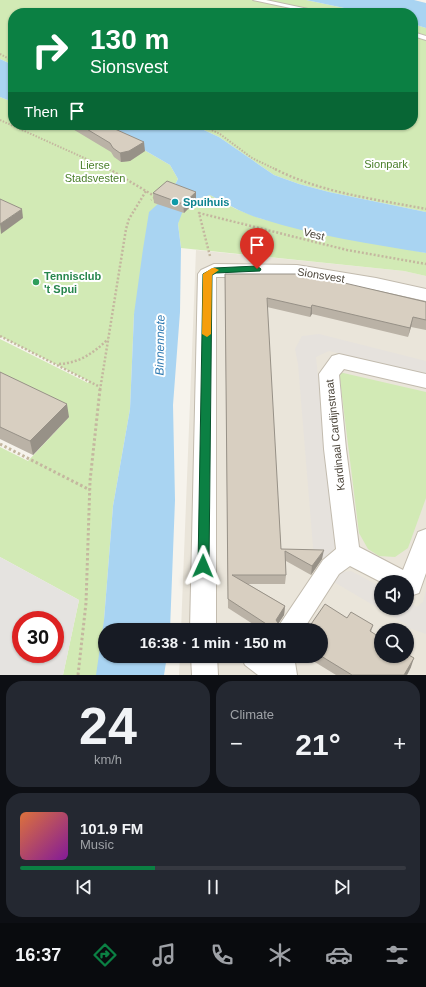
<!DOCTYPE html>
<meta charset="utf-8">
<style>
body{margin:0;font-family:Arial,sans-serif;background:#242831;color:#f1f3f6;height:100vh;display:flex;flex-direction:column;font-size:15px;white-space:nowrap}
*{box-sizing:border-box;margin:0}
p{font-size:13px;color:#9ea1a6}
.icon{flex:none;width:22px;height:22px;fill:none;stroke:currentColor;stroke-width:2;stroke-linecap:round;stroke-linejoin:round}
.map{position:relative;height:675px;overflow:hidden}
.panel{display:flex;flex-direction:column;gap:6px;padding:6px;background:#0d0f14;flex:1}
.panel>*{flex:none}
.top-card{position:absolute;left:8px;top:8px;width:410px;height:122px;border-radius:16px;box-shadow:0 1px 3px #0004;background:#0b8043;color:#fff;overflow:hidden}
.tools{position:absolute;left:374px;top:575px;display:grid;gap:8px}
.tools a{display:grid;place-items:center;width:40px;height:40px;border-radius:50%;background:#171b24;box-shadow:0 1px 3px #0004;font-size:20px}
.speed{position:absolute;left:12px;top:611px;display:flex;gap:8px;font-size:20px;font-weight:700;text-align:center}
.speed>*{display:grid;place-content:center;width:52px;height:52px;border-radius:50%;background:#171b24;box-shadow:0 1px 3px #0004;line-height:1}
.speed .limit{border:6px solid #d22;background:#fff;color:#111}
.pin{position:absolute;display:grid;place-items:center;width:34px;height:34px;color:#fff;margin:-41px -17px;border-radius:50% 50% 50% 0;rotate:-45deg;box-shadow:0 0 4px #0007}
.pin .icon{rotate:45deg}
.me{position:absolute;width:44px;margin:-22px;rotate:1deg;stroke-linejoin:round;filter:drop-shadow(0 0 3px #0008)}
.turn{display:flex;align-items:center;gap:14px;height:84px;padding:0 16px;font-size:18px}
.turn .icon{width:52px;height:52px;stroke-width:2.5}
.turn b{display:block;font-size:28px;line-height:34px}
.then{display:flex;align-items:center;height:38px;padding:0 16px;background:#0003;gap:8px;font-size:15px}
.big{font-size:30px;font-weight:700;line-height:1.1}
.panel .tile{flex:1;display:flex;flex-direction:column;justify-content:center;gap:6px;min-width:0;padding:0 14px;border-radius:16px;background:#242831}
.panel .dial{align-items:center;gap:0}
.dial b{font-size:52px;line-height:1}
.song{display:flex;align-items:center;gap:12px}
.cover{width:48px;height:48px;border-radius:6px;background:linear-gradient(135deg,hsl(20 70% 55%),hsl(290 70% 35%))}
.played{height:4px;border-radius:2px;background:linear-gradient(90deg,#0b8043 35%,#363941 35%)}
.keys{display:flex;justify-content:space-around;direction:ltr}
.heat{display:flex;justify-content:space-between;align-items:center;font-size:22px;direction:ltr}
.panel .tiles{flex:1;display:grid;gap:6px;grid-template-columns:1fr 1fr}
.tile:last-child{grid-column:span 2}
.trip{position:absolute;left:98px;top:623px;width:230px;height:40px;border-radius:20px;background:#171b24;box-shadow:0 1px 3px #0004;font-weight:700;line-height:40px;text-align:center}
.tabs{display:flex;height:64px;justify-content:space-around;align-items:center;background:#090b0e;color:#9ea1a6}
.tabs .icon{width:28px;height:28px}
.tabs .on{color:#0b8043}
.tabs b{font-size:18px;color:#f1f3f6}
.map>svg:first-child{display:block}
</style>
<div class="map">
<svg width="426" height="675" viewBox="0 0 426 675">
<rect width="100%" height="100%" fill="#f6f3ec"/>
<!-- residential -->
<path fill="#eae5da" fill-rule="evenodd" d="M196,250L404,271L426,276V675H179L180,656H321V630H181ZM381,582H407V608H381ZM381,630H407V656H381Z"/>
<!-- industrial -->
<g fill="#e6e2dd">
<polygon points="319,334 426,361 426,375 329,351 316,357 335,548 326,558 314,559 298,364 295,349 302,336"/>
<polygon points="351,571 381,587 381,608 407,608 407,601 417,607 423,602 426,590 426,634 406,627 407,625 334,582 342,572"/>
</g>
<!-- green -->
<g fill="#d2eab5">
<polygon points="0,0 306,0 368,13 13,13 13,65 0,59"/>
<polygon points="413,24 426,28 426,212 329,192 299,184 274,175 219,137 193,125 413,125"/>
<polygon points="0,97 13,102 13,125 89,125 115,133 170,165 178,179 171,192 194,200 210,195 236,209 262,219 426,253 426,276 404,271 181,248 178,224 180,215 134,314 130,409 113,506 104,620 102,675 63,675 79,600 0,557 0,447 28,461 69,417 0,384 0,339 88,383 89,381 0,336"/>
<polygon points="339,372 426,392 426,498 408,548 395,557 379,556 368,549 359,533"/>
</g>
<!-- parking -->
<path fill="#e5e3e0" fill-rule="evenodd" d="M0,557L79,600L63,675H0ZM21,620H55V654H21Z"/>
<!-- water -->
<g fill="#a9d4f2">
<polygon points="306,0 414,0 426,3 426,28 413,24 413,13 368,13"/>
<polygon points="0,59 13,65 13,102 0,97"/>
<path d="M89,125H193L219,137L274,175L299,184L329,192L426,212V253C372,244 315,236 262,219C244,214 227,204 210,195L194,200L182,213L178,224L181,248L180,312L173,405L175,500L170,630H105V656H167L164,675H96L104,620L113,506L130,409L134,314L143,249L149,212L171,192L178,179L170,165L115,133Z"/>
</g>
<g fill="none" stroke-linecap="round" stroke-linejoin="round">
<!-- lane casing -->
<g stroke="#c2bbae" stroke-width="2">
<g id="lane">
<polygon points="253,0 266,0 327,13 314,13"/>
<polygon points="413,32 426,36 426,40 413,36"/>
</g>
</g>
<!-- street casing -->
<g stroke="#c2bbae" stroke-width="2">
<g id="street">
<polygon points="214,264 297,265 376,278 426,289 426,301 376,290 297,277 216,277 216,630 190,630 198,274 201,270"/>
<polygon points="339,354 426,374 426,388 344,369 339,375 346,449 359,547 403,570 418,532 426,529 426,573 419,593 410,596 407,595 407,582 381,582 350,566 339,574 303,630 276,630 323,560 336,549 324,449 319,374 332,356"/>
<polygon points="191,656 217,656 218,675 192,675"/>
<polygon points="241,656 294,656 297,675 258,675 245,665"/>
</g>
</g>
<!-- path-far2 -->
<g stroke="#c4b79f" stroke-width="2" stroke-dasharray="1.5 1.5" stroke-linecap="butt">
<polyline points="0,54 13,61"/>
<polyline points="0,120 111,170"/>
<polyline points="201,125 220,134 252,158 277,170"/>
</g>
<!-- path-far1 -->
<g stroke="#c4b79f" stroke-width="2.5" stroke-dasharray="2 2" stroke-linecap="butt">
<polyline points="109,169 156,197 151,200"/>
<path d="M275,169C322,193 375,199 426,209"/>
<polyline points="210,256 199,213 347,250 426,264"/>
<polyline points="0,336 100,387"/>
<path d="M59,364C79,363 94,353 108,339"/>
<polyline points="100,390 126,229 129,219 146,191"/>
</g>
<!-- path -->
<g stroke="#c4b79f" stroke-width="3" stroke-dasharray="2.5 2.5" stroke-linecap="butt">
<polyline points="0,444 90,490"/>
<polyline points="78,675 86,603 90,481 100,389"/>
</g>
<!-- lane -->
<use href="#lane" fill="#fff" fill-rule="evenodd"/>
<!-- street -->
<use href="#street" fill="#fff" fill-rule="evenodd"/>
</g>
<!-- wall -->
<g fill="#bab2a6">
<polygon points="66,125 106,125 145,151 130,161 121,162 114,157 111,152"/>
<polygon points="196,192 196,201 184,213 154,203 153,193"/>
<polygon points="225,274 426,302 426,330 411,327 408,337 312,314 310,317 267,307 281,549 322,559 311,575 286,561 286,575 285,584 248,584 285,606 284,615 278,624 278,630 262,630 228,608"/>
<polygon points="0,372 69,417 33,455 0,439"/>
<polygon points="347,618 373,625 371,632 411,667 407,675 336,675 305,656 321,656"/>
</g>
<!-- shaded-wall -->
<g fill="#979187">
<polygon points="144,142 145,151 130,161 121,162 120,153"/>
<polygon points="196,192 196,201 184,213 183,204"/>
<polygon points="22,209 23,218 1,234 0,224"/>
<polygon points="312,305 312,314 310,317 311,308"/>
<polygon points="413,317 411,327 408,337 410,328"/>
<polygon points="67,404 69,417 33,455 30,441"/>
<polygon points="324,550 322,559 311,575 312,566"/>
<polygon points="285,606 284,615 278,624 278,630 274,630 276,620"/>
<polygon points="414,658 411,667 407,675 404,675"/>
</g>
<!-- building -->
<g fill="#d8cfc1" stroke="#979187">
<polygon points="80,125 106,125 144,142 129,151 120,153 113,148 110,143"/>
<polygon points="167,181 196,192 183,204 153,193"/>
<polygon points="0,199 22,209 0,224"/>
<polygon points="225,274 306,274 426,302 426,320 413,317 410,328 312,305 311,308 267,298 281,549 324,550 312,566 285,551 286,575 232,575 285,606 276,620 278,623 274,629 228,599"/>
<polygon points="0,372 67,404 30,441 0,427"/>
<polygon points="325,604 347,618 351,612 373,625 370,631 381,638 381,656 407,656 407,654 414,658 404,675 352,675 321,656 321,630 307,630"/>
</g>
<!-- route -->
<polygon fill="#0b8043" stroke="#07532c" points="257,266 261,269 260,271 216,273 212,275 209,566 207,569 203,571 199,569 198,566 203,274 214,268"/>
<!-- slow -->
<polygon fill="#f59e0b" points="212,268 215,268 219,270 212,275 211,334 207,337 202,334 203,274"/>
<!-- markers -->
<circle fill="#0f9aa8" stroke="#fff" stroke-width="1.5" cx="175" cy="202" r="4"/>
<circle fill="#2e9e5b" stroke="#fff" stroke-width="1.5" cx="36" cy="282" r="4"/>
<g text-anchor="middle" stroke-width="4" stroke-linejoin="round" paint-order="stroke">
<!-- park labels -->
<g font-size="11" fill="#4a7f2a" stroke="#fff">
<text x="386" y="168">Sionpark</text>
<text x="95" y="169">Lierse<tspan x="95" dy="13">Stadsvesten</tspan></text>
</g>
<!-- culture labels -->
<g font-size="11" font-weight="bold" fill="#0d838f" stroke="#fff" text-anchor="start">
<text x="183" y="206">Spuihuis</text>
</g>
<!-- street labels -->
<g font-size="11" fill="#4b4439" stroke="#fff">
<text transform="translate(314 234) rotate(14)" y="4">Vest</text>
<text transform="translate(321 275) rotate(9)" y="4">Sionsvest</text>
<text transform="translate(335 435) rotate(-96)" y="4">Kardinaal Cardijnstraat</text>
</g>
<!-- leisure labels -->
<g font-size="11" font-weight="bold" fill="#27864d" stroke="#fff" text-anchor="start">
<text x="44" y="280">Tennisclub<tspan x="44" dy="13">'t Spui</tspan></text>
</g>
<!-- water labels -->
<g font-size="12" font-style="italic" fill="#2e7ab2" stroke="#fff">
<text transform="translate(160 345) rotate(-89)" y="4">Binnennete</text>
</g>
</g>
</svg>
<div class="tools">
<a><svg class="icon" aria-label="sound" viewBox="0 0 24 24"><path d="M4 9h4l5-4v14l-5-4H4zM17 9q2 3 0 6"/></svg></a>
<a><svg class="icon" aria-label="search" viewBox="0 0 24 24"><circle cx="10" cy="10" r="6"/><path d="M15 15l6 6"/></svg></a>
</div>
<div class="speed"><div class="limit">30</div></div>
<div class="pin" style="left:257px;top:269px;background:#d93025"><svg class="icon" aria-label="arrive" viewBox="0 0 24 24"><path d="M6 21V4h12l-3 4 3 4H6"/></svg></div>
<svg class="me" style="left:203px;top:566px" viewBox="-20 -20 40 40"><path d="M0-17L14 15 0 8-14 15z" fill="#0b8043" stroke="#fff" stroke-width="4"/></svg>
<div class="trip">16:38 · 1 min · 150 m</div>
<div class="top-card">
<div class="turn"><svg class="icon" aria-label="right" viewBox="0 0 24 24"><path d="M7 20v-9h11M14 6l5 5-5 5"/></svg><div><b>130 m</b>Sionsvest</div></div>
<div class="then">Then<svg class="icon" aria-label="arrive" viewBox="0 0 24 24"><path d="M6 21V4h12l-3 4 3 4H6"/></svg></div>
</div>
</div>
<section class="panel">
<div class="tiles">
<div class="tile dial"><b>24</b><p>km/h</p></div>
<div class="tile"><p>Climate</p>
<div class="heat"><a>−</a><b class="big">21°</b><a>+</a></div>
</div>
<div class="tile">
<div class="song"><i class="cover"></i><div><b>101.9 FM</b><p>Music</p></div></div>
<div class="played"></div>
<div class="keys"><svg class="icon" aria-label="previous" viewBox="0 0 24 24"><path d="M18 5L8 12l10 7zM5 5v14"/></svg><svg class="icon" aria-label="pause" viewBox="0 0 24 24"><path d="M8 5v14M16 5v14"/></svg><svg class="icon" aria-label="next" viewBox="0 0 24 24"><path d="M6 5l10 7-10 7zM19 5v14"/></svg></div>
</div>
</div>
</section>
<nav class="tabs">
<b>16:37</b>
<svg class="icon on" aria-label="directions" viewBox="0 0 24 24"><path d="M12 3l9 9-9 9-9-9zM9 14v-3h6M13 9l2 2-2 2"/></svg>
<svg class="icon" aria-label="music" viewBox="0 0 24 24"><path d="M9 18V5l10-2v13"/><circle cx="6" cy="18" r="3"/><circle cx="16" cy="16" r="3"/></svg>
<svg class="icon" aria-label="phone" viewBox="0 0 24 24"><path d="M5 4h4l2 5-3 2q2 4 5 5l2-3 5 2v4C11 20 4 13 5 4z"/></svg>
<svg class="icon" aria-label="climate" viewBox="0 0 24 24"><path d="M12 3v18M4 7l16 10M4 17L20 7"/></svg>
<svg class="icon" aria-label="car" viewBox="0 0 24 24"><path d="M5 17H2v-5l4-1 3-4h7l3 4 3 1v5h-3M9 17h6M6 11h13"/><circle cx="7" cy="17" r="2"/><circle cx="17" cy="17" r="2"/></svg>
<svg class="icon" aria-label="filters" viewBox="0 0 24 24"><path d="M4 7h16M4 17h16"/><circle cx="9" cy="7" r="2"/><circle cx="15" cy="17" r="2"/></svg>
</nav>
